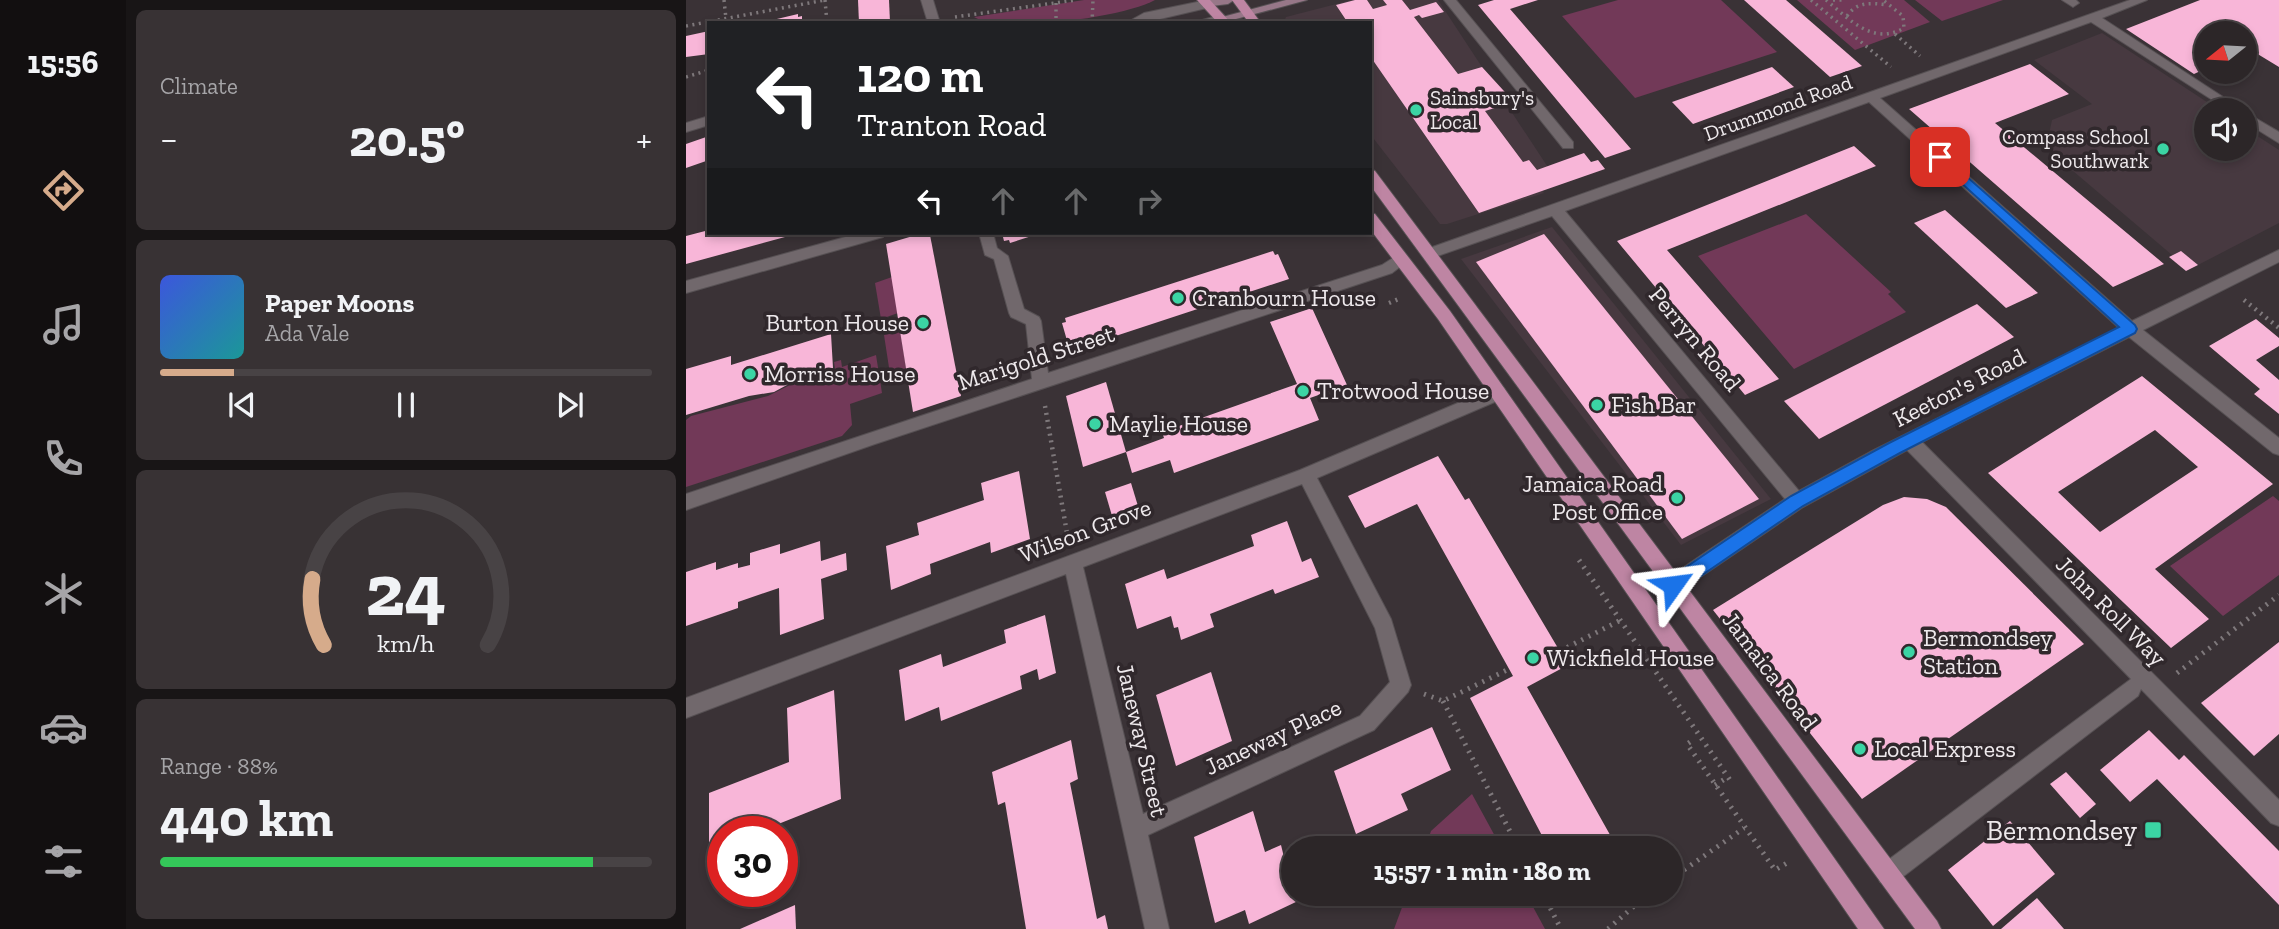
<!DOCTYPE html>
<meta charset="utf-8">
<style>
body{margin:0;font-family:"Zilla Slab",serif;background:#383234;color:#f1f3f6;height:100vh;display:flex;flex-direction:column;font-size:26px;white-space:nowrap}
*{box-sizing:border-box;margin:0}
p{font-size:23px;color:#a6a5a8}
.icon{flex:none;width:38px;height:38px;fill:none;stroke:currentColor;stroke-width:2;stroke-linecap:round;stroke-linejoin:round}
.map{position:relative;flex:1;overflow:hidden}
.drawer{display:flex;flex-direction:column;gap:10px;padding:10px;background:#181516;width:560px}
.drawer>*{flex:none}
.top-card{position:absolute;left:21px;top:21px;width:665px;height:214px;border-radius:0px;box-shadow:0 4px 10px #0003,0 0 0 2px #484345;background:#202124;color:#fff;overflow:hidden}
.needle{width:46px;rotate:252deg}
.buttons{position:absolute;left:1508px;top:21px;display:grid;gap:14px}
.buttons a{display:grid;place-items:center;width:63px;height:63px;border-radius:50%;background:#2c2628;box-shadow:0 4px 10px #0003,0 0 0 2px #484345;font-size:35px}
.speed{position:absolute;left:21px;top:816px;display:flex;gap:14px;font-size:35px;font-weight:700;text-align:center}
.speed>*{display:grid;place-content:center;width:91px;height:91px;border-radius:50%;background:#2c2628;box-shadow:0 4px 10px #0003,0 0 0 2px #484345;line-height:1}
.speed .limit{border:10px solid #d22;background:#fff;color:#111}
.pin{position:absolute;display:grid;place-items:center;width:60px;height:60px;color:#fff;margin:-30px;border-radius:14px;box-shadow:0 4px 10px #0006}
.me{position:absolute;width:77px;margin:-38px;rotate:59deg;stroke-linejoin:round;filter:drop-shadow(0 0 5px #0008)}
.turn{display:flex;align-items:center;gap:24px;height:147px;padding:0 35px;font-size:32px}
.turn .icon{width:91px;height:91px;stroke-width:2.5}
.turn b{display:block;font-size:49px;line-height:60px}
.lanes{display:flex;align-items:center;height:66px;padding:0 35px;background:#0003;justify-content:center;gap:35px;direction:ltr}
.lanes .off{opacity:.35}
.big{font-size:52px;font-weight:700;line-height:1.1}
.drawer .widget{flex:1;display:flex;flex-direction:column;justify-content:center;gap:10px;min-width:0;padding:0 24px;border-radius:10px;background:#383234}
.drawer .dial{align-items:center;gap:0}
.dial svg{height:182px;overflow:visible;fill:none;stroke:#484345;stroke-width:7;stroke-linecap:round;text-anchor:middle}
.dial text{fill:#f1f3f6;stroke:none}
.song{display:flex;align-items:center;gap:21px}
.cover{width:84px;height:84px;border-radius:10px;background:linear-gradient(135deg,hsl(230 70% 55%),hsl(180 70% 35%))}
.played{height:7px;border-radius:4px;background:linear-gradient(90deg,#d6ab8b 15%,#484345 15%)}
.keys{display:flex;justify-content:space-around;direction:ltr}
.heat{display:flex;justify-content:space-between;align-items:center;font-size:38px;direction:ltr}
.charge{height:10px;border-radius:5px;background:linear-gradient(90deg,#34c759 88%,#484345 0)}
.trip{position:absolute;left:595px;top:836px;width:402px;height:70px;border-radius:35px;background:#2c2628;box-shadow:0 4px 10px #0003,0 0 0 2px #484345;font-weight:700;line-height:70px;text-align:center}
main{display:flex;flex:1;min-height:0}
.dock{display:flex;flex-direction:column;width:126px;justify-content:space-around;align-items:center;background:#120f10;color:#a6a5a8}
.dock .icon{width:49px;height:49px}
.dock .active{color:#d6ab8b}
.dock b{font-size:32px;color:#f1f3f6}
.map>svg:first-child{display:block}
</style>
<main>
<nav class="dock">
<b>15:56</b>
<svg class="icon active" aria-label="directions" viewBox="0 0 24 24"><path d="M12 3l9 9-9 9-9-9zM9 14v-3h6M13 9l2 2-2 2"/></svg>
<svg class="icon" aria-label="music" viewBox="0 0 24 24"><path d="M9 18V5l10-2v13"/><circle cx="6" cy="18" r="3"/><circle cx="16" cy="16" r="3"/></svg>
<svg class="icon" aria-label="phone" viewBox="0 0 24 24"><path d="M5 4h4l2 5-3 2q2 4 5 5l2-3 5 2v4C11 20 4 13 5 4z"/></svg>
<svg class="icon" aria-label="climate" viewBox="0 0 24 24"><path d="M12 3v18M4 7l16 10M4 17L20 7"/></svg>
<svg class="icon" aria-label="car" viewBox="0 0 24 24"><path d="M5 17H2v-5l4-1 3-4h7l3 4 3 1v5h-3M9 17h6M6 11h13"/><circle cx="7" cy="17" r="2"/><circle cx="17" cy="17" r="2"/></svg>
<svg class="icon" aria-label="filters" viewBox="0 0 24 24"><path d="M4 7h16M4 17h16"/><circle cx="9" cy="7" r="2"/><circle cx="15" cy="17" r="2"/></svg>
</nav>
<section class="drawer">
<div class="widget"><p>Climate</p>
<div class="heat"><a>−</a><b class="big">20.5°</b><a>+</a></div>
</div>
<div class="widget">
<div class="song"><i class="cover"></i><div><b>Paper Moons</b><p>Ada Vale</p></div></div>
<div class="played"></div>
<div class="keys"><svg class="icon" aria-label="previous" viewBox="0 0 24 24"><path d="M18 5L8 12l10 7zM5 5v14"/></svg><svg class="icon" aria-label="pause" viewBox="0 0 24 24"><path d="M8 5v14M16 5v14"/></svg><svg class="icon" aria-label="next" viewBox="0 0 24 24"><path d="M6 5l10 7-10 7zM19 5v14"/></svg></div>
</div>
<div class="widget dial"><svg viewBox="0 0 100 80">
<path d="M14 69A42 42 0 1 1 86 69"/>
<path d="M14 69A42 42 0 0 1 9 40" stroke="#d6ab8b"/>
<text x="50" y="56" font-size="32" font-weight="700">24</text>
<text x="50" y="72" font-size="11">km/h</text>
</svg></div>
<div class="widget"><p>Range · 88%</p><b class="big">440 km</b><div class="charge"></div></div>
</section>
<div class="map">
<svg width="1593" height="929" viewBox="0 0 1593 929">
<rect width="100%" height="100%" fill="#3a3236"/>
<!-- built -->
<g fill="#473940">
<polygon points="666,0 752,0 869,178 852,185 858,193 761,224 754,224 684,134 684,23 598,22 600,17"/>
<polygon points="1416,33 1533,110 1521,110 1521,149 1559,149 1559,128 1593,150 1593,223 1512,265 1499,266 1360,148 1366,120 1406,104 1348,60"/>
<polygon points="866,227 1085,499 995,545 775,259"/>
</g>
<!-- green -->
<g fill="#723958">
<path d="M398,0H469C439,17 317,34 288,17Z"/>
<polygon points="932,0 1035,0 1091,52 949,98 876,16"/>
<polygon points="1111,0 1218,0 1244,22 1169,50"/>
<polygon points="1229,0 1317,0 1256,21"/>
<polygon points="1120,214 1205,292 1202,294 1220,312 1108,369 1012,256"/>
<polygon points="206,277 212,313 195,319 189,283"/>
<polygon points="214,330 220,368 204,374 198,335"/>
<polygon points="190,355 196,393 164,404 166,425 156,436 0,487 0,420 5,416 82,396 114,380 149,369 148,362 155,360 156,367"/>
<polygon points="1587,496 1593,501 1593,575 1537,616 1484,566"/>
<polygon points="786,794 816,849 739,849 745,831"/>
<polygon points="721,894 840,894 859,929 708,929"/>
</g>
<!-- building -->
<g fill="#f8b6d8" fill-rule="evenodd">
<polygon points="172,0 203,0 204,22 173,23"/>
<polygon points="669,0 681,0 687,9 701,5 697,0 716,0 724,10 750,2 758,12 736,18 733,15 728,17 772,74 796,67 828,102 799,111 837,162 843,160 851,170 898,153 905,162 912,160 919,169 793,213 684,56 684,23 662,23 650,5"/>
<polygon points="808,0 852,0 824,9 945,149 919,158 792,5"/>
<polygon points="1058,0 1100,0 1176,66 1144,77"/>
<polygon points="1514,0 1593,0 1593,67 1565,50 1559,52 1559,33 1521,33 1521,68 1508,74 1440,29"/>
<polygon points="112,14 112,17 116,16 116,23 74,23"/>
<polygon points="23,31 23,54 0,57 0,36"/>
<polygon points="1344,64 1383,94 1309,123 1478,264 1427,287 1223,109"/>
<polygon points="1086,67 1108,87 1007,124 986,102"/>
<polygon points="23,136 23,160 0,168 0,144"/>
<polygon points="1168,146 1190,166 981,250 1093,379 1059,395 931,241"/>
<polygon points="1259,210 1352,293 1320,308 1228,223"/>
<polygon points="23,230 23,233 110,234 0,264 0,236"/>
<polygon points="237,233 243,233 244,235 275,396 227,412 200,244"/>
<polygon points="316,233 355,233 324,243 323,240 318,241"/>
<polygon points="858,234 1073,499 996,539 790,262"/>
<polygon points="587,251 589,255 592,254 603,279 384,351 376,323 380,322 379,318"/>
<polygon points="1495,251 1512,265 1500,271 1483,257"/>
<polygon points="1291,304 1328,337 1133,439 1098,401"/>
<polygon points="626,308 661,385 624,398 633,420 488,473 484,460 446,473 440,452 478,438 476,432 611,384 584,322"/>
<polygon points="1570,319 1593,338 1593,346 1570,360 1593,380 1593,414 1568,394 1574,389 1523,346"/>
<polygon points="145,334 147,368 112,379 88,392 63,396 0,415 0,369 45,356 45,365"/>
<path d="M1456,376L1587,484L1469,569L1523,619L1485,648L1302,473ZM1469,430L1512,467L1414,532L1372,492Z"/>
<polygon points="420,382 440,452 397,467 380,396"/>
<polygon points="752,456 779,500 783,498 882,665 841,687 932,849 863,849 784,698 827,676 731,504 679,528 662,496"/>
<polygon points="333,471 344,539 305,553 304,542 244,564 245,574 205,590 200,546 233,535 231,523 298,500 295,483"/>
<polygon points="445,483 455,516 429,526 419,492"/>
<polygon points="1218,497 1241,499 1260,507 1398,644 1176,799 1027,610 1197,505"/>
<polygon points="601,521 616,562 625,558 633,577 589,594 587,589 524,614 528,627 495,640 492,627 488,628 485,616 451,629 439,584 478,569 481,579 568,546 565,535"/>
<polygon points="134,541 135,561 160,553 161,570 135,579 138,619 94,635 93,588 52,602 52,608 0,626 0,572 30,562 30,570 52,563 52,568 64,565 64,553 94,544 94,554"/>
<polygon points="359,615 370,673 353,680 351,669 334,676 336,689 255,721 253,707 219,721 213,670 255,654 257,667 320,643 318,630"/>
<polygon points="1593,642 1593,734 1568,756 1515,703"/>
<polygon points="525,672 546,741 490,766 470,695"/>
<polygon points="148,690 155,799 75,831 37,831 37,865 23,871 23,793 103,762 101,708"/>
<polygon points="746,727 765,770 715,794 722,810 670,834 648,771"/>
<polygon points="1463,730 1493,760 1498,755 1593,851 1593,905 1471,779 1444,802 1414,770"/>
<polygon points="385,740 392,779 384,783 411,919 419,915 422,929 340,929 319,802 312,805 306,772"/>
<polygon points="1380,772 1410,804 1394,818 1364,784"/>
<polygon points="567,811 579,852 595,845 607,894 612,901 563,924 559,910 529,923 508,837"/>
<polygon points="1324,821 1369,874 1307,926 1262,870"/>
<polygon points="1351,898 1378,929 1315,929"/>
<polygon points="109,905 110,929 54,929"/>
</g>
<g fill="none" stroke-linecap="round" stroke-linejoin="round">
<!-- lane casing -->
<g stroke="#565053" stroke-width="2">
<g id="lane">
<polygon points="758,0 770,0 887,142 887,148 877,148"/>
<polygon points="1376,0 1390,0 1393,3 1387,7"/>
</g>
</g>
<!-- street casing -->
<g stroke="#565053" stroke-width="2">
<g id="street">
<polygon points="235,0 247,0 254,23 242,23"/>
<polygon points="521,0 527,4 525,7 457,23 440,23 458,13"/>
<path d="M1444,0H1461L1416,18L1557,110H1542L1405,22L1194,98L1446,321L1593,250V262L1457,330L1593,438V455L1587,453L1443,337L1236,442L1593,800V826L1585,823L1455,689L1452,696L1210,882L1202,885L1194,882L1191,874L1194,866L1445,679L1221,450L1117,507L994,591L987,594L980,591L978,585L980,579L1099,499L866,216L743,259L736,254L738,250ZM1183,102L1433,328L1188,450L1113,491L879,211Z"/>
<polygon points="535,15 539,16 539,22 505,23"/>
<polygon points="1559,112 1593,132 1593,143 1559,122"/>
<polygon points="23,116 23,125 0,132 0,123"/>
<polygon points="174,233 199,233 197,237 0,293 0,281"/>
<polygon points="293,233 307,233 311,248 322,256 338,309 353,317 355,321 362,373 696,265 710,256 720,256 723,260 706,273 189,444 0,510 0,494 346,379 340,324 325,317 323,313 308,259 299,255"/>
<path d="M812,386L818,388L820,393L818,398L631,478L705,619L725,685L722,692L688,730L462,835L483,929H459L380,574L0,718V698L614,470ZM616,484L689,628L704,682L674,716L457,814L397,567Z"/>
</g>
</g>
<!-- secondary casing -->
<g stroke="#565053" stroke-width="2">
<g id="secondary">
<polygon points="523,0 548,0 542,4 517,7 517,1"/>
<polygon points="600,0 621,0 535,23 529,19"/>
</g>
</g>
<!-- primary casing -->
<g stroke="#565053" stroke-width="2">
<g id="primary">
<polygon points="511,0 524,0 545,23 532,23"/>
<polygon points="546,0 558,0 575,23 563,23"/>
<polygon points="684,169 689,171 1251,921 1255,929 1229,929 684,185"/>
<polygon points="684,213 689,214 764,311 1198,929 1172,929 752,319 684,229"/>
</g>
</g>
<!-- path-far2 -->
<g stroke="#7e787b" stroke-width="3.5" stroke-dasharray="2 4.5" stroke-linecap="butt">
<polyline points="38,0 40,19"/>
<polyline points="139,0 141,23"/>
<polyline points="1125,0 1205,67"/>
<path d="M1140,0C1163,19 1187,46 1218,28L1217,16L1197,0"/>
<polyline points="1147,0 1160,0"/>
<polyline points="370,3 370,23"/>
<path d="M1161,16C1171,1 1185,3 1202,5"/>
<polyline points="269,17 390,0"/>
<polyline points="406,23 407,0"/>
<polyline points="0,26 139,0"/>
<polyline points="1209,34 1234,56"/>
<polyline points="0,77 23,70"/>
</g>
<!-- path-far1 -->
<g stroke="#7e787b" stroke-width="4.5" stroke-dasharray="2 5" stroke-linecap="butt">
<polyline points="1558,300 1593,328"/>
<polyline points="703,303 715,298"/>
<polyline points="359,406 382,539"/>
</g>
<!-- path -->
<g stroke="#7e787b" stroke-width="5" stroke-dasharray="2 6" stroke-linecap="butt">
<polyline points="893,560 1044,780"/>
<polyline points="874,651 933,621"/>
<polyline points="1491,673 1593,595"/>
<polyline points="738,694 757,701 823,669"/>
<polyline points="757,701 833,849"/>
<polyline points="1004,742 1001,744 1089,870 1103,862"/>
<polyline points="1029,785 1042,777"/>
<polyline points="985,879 1058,828"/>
<polyline points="857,894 875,929"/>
<polyline points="922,929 962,894"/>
</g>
<!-- lane -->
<use href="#lane" fill="#71686c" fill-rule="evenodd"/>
<!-- street -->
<use href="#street" fill="#71686c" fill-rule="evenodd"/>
<!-- secondary -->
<use href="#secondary" fill="#977788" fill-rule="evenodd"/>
<!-- primary -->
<use href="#primary" fill="#be85a3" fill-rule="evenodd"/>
</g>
<!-- route -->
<polygon fill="#1a73e8" stroke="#114b97" stroke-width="2" points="1254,153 1449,325 1451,329 1449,333 1214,453 1117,506 993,591 987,593 981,591 979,585 981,580 1105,496 1203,443 1433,327 1250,160 1250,154"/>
<!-- markers -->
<g fill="#3bd4a4" stroke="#30282c" stroke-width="2.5">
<circle cx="730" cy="110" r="7"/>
<circle cx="1477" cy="149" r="7"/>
<circle cx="492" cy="298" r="7"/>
<circle cx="237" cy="323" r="7"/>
<circle cx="64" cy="374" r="7"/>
<circle cx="617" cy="391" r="7"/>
<circle cx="911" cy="405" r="7"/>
<circle cx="409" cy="424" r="7"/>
<circle cx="991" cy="498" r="7"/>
<circle cx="1223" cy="652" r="7"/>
<circle cx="847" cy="658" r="7"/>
<circle cx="1174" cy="749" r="7"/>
<rect x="1458" y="821" width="18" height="18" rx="3.5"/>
</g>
<g text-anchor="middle" stroke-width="7" stroke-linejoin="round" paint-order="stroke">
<!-- far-poi labels -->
<g font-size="21" fill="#eee9ec" stroke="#30282c" text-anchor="start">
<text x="744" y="105">Sainsbury's<tspan x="744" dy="24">Local</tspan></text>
<text x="1463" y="144" text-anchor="end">Compass School<tspan x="1463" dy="24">Southwark</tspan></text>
</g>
<!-- far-street labels -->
<g font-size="21" fill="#eee9ec" stroke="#30282c">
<text transform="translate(1092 108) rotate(-20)" y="7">Drummond Road</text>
</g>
<!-- poi labels -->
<g font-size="24" fill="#eee9ec" stroke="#30282c" text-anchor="start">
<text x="506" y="306">Cranbourn House</text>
<text x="223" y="331" text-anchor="end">Burton House</text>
<text x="78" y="382">Morriss House</text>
<text x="631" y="399">Trotwood House</text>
<text x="925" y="413">Fish Bar</text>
<text x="423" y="432">Maylie House</text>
<text x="977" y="492" text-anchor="end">Jamaica Road<tspan x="977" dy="28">Post Office</tspan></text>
<text x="1237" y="646">Bermondsey<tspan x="1237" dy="28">Station</tspan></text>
<text x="861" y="666">Wickfield House</text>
<text x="1188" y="757">Local Express</text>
</g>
<!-- street labels -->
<g font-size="24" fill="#eee9ec" stroke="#30282c">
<text transform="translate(1009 339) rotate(50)" y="8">Perryn Road</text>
<text transform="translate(350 358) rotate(-18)" y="8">Marigold Street</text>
<text transform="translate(1273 388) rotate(-27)" y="8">Keeton's Road</text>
<text transform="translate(399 531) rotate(-21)" y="8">Wilson Grove</text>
<text transform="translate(1425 611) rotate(45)" y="8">John Roll Way</text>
<text transform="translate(1084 671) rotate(53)" y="8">Jamaica Road</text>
<text transform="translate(587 737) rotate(-25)" y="8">Janeway Place</text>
<text transform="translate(456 740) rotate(77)" y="8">Janeway Street</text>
</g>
<!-- near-poi labels -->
<g font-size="28" fill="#eee9ec" stroke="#30282c" text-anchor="end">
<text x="1451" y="840">Bermondsey</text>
</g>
</g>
</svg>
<div class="buttons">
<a><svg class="needle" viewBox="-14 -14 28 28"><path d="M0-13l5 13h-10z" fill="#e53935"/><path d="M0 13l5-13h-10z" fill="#a6a5a8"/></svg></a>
<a><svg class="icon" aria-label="sound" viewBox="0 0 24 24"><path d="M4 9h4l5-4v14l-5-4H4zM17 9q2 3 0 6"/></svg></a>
</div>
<div class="speed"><div class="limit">30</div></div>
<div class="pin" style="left:1254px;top:157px;background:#d93025"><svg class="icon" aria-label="arrive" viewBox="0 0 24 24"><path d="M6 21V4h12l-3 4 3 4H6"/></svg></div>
<svg class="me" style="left:987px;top:585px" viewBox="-20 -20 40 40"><path d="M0-17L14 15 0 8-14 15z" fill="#1a73e8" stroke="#fff" stroke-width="4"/></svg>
<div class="trip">15:57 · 1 min · 180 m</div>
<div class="top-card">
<div class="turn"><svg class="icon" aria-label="left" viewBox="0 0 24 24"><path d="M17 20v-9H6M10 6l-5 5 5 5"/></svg><div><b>120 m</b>Tranton Road</div></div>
<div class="lanes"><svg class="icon" aria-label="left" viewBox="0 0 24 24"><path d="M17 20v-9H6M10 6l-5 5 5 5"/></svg><svg class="icon off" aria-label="ahead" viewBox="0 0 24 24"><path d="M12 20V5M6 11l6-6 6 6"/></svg><svg class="icon off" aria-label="ahead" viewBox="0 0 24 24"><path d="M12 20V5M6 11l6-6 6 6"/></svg><svg class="icon off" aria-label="right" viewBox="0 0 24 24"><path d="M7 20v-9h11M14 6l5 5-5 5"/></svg></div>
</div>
</div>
</main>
